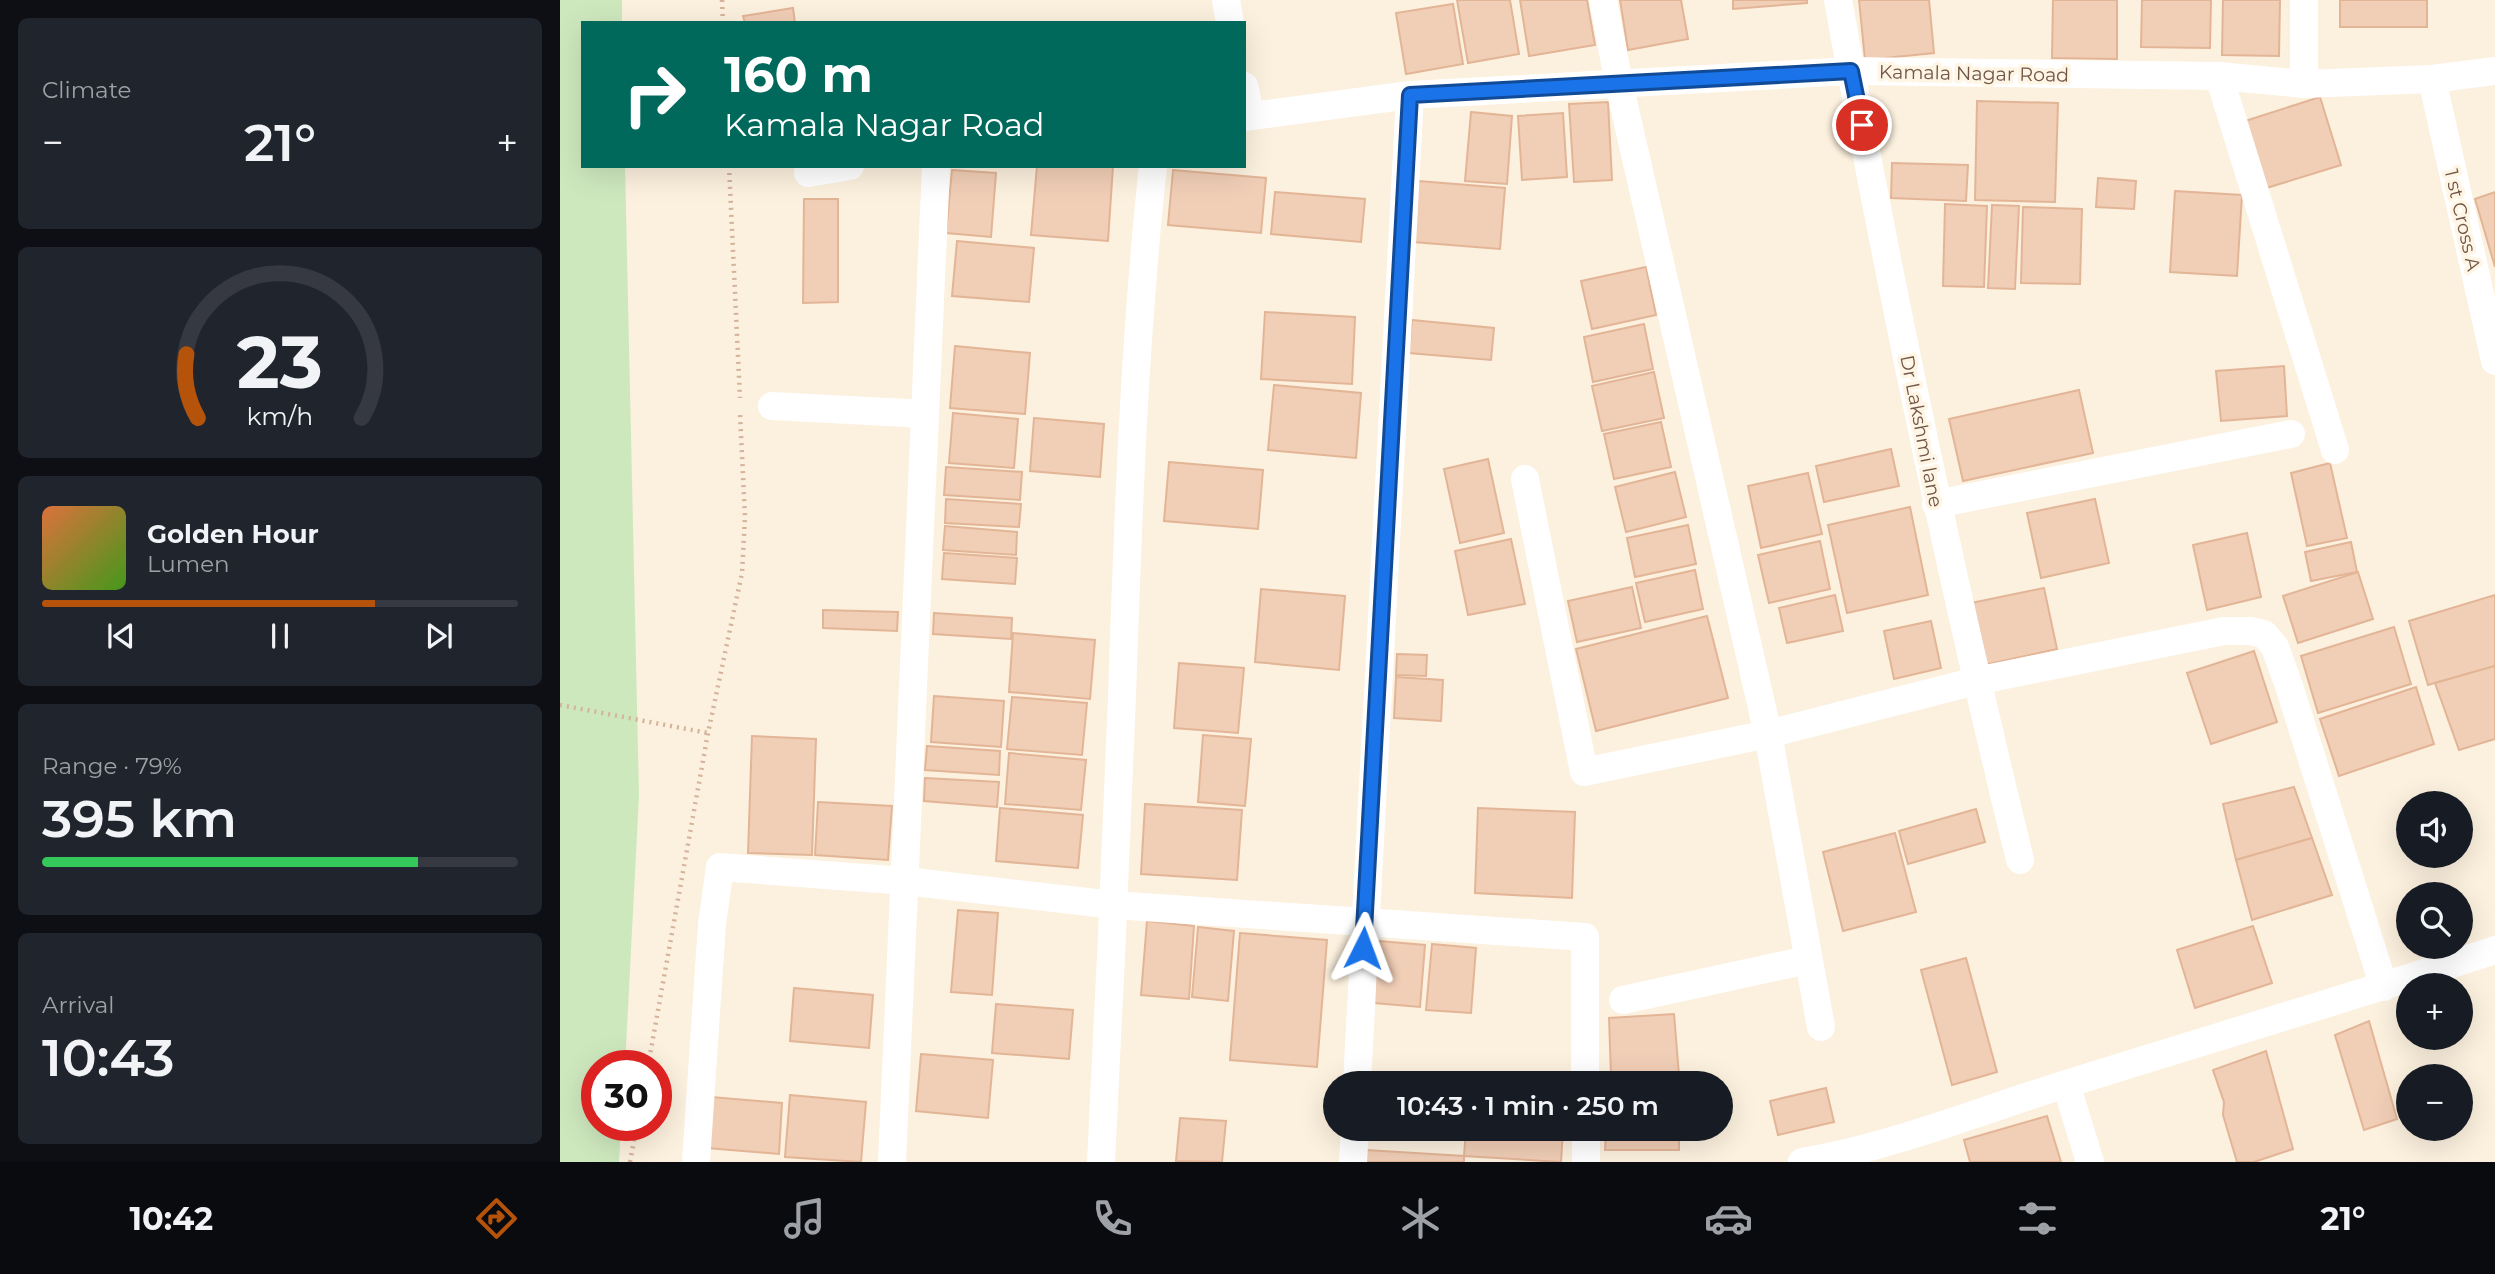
<!DOCTYPE html>
<meta charset="utf-8">
<style>
body{margin:0;font-family:Montserrat,sans-serif;background:#20242c;color:#f1f3f6;height:100vh;display:flex;flex-direction:column;font-size:26px;white-space:nowrap}
*{box-sizing:border-box;margin:0}
p{font-size:23px;color:#9ea1a6}
.icon{flex:none;width:38px;height:38px;fill:none;stroke:currentColor;stroke-width:2;stroke-linecap:round;stroke-linejoin:round}
.map{position:relative;flex:1;overflow:hidden}
.side{display:flex;flex-direction:column;gap:18px;padding:18px;background:#0d0f14;width:560px}
.side>*{flex:none}
.hud{position:absolute;left:21px;top:21px;width:665px;height:147px;border-radius:0px;box-shadow:0 7px 28px #0002;background:#00695c;color:#fff;overflow:hidden}
.fabs{position:absolute;left:1836px;top:791px;display:grid;gap:14px}
.fabs a{display:grid;place-items:center;width:77px;height:77px;border-radius:50%;background:#171b24;box-shadow:0 7px 28px #0002;font-size:35px}
.speed{position:absolute;left:21px;top:1050px;display:flex;gap:14px;font-size:35px;font-weight:700;text-align:center}
.speed>*{display:grid;place-content:center;width:91px;height:91px;border-radius:50%;background:#171b24;box-shadow:0 7px 28px #0002;line-height:1}
.speed .limit{border:10px solid #d22;background:#fff;color:#111}
.pin{position:absolute;display:grid;place-items:center;width:60px;height:60px;color:#fff;margin:-30px;border:4px solid #fff;border-radius:50%;box-shadow:0 2px 7px #0007}
.me{position:absolute;width:77px;margin:-38px;rotate:3deg;stroke-linejoin:round;filter:drop-shadow(0 0 5px #0008)}
.turn{display:flex;align-items:center;gap:24px;height:147px;padding:0 28px;font-size:32px}
.turn .icon{width:91px;height:91px;stroke-width:2.5}
.turn b{display:block;font-size:49px;line-height:60px}
.big{font-size:52px;font-weight:600;line-height:1.1}
.side .card{flex:1;display:flex;flex-direction:column;justify-content:center;gap:10px;min-width:0;padding:0 24px;border-radius:10px;background:#20242c}
.side .dial{align-items:center;gap:0}
.dial svg{height:182px;overflow:visible;fill:none;stroke:#363941;stroke-width:7;stroke-linecap:round;text-anchor:middle}
.dial text{fill:#f1f3f6;stroke:none}
.song{display:flex;align-items:center;gap:21px}
.cover{width:84px;height:84px;border-radius:10px;background:linear-gradient(135deg,hsl(20 70% 55%),hsl(100 70% 35%))}
.played{height:7px;border-radius:4px;background:linear-gradient(90deg,#b45309 70%,#363941 70%)}
.keys{display:flex;justify-content:space-around;direction:ltr}
.heat{display:flex;justify-content:space-between;align-items:center;font-size:38px;direction:ltr}
.charge{height:10px;border-radius:5px;background:linear-gradient(90deg,#34c759 79%,#363941 0)}
.trip{position:absolute;left:763px;top:1071px;width:410px;height:70px;border-radius:35px;background:#171b24;box-shadow:0 7px 28px #0002;font-weight:600;line-height:70px;text-align:center}
.menu{display:flex;height:112px;justify-content:space-around;align-items:center;background:#090b0e;color:#9ea1a6}
.menu .icon{width:49px;height:49px}
.menu .active{color:#b45309}
.menu b{font-size:32px;color:#f1f3f6}
main{display:flex;flex:1;min-height:0}
.map>svg:first-child{display:block}
</style>
<main>
<section class="side">
<div class="card"><p>Climate</p>
<div class="heat"><a>−</a><b class="big">21°</b><a>+</a></div>
</div>
<div class="card dial"><svg viewBox="0 0 100 80">
<path d="M14 69A42 42 0 1 1 86 69"/>
<path d="M14 69A42 42 0 0 1 9 41" stroke="#b45309"/>
<text x="50" y="56" font-size="32" font-weight="700">23</text>
<text x="50" y="72" font-size="11">km/h</text>
</svg></div>
<div class="card">
<div class="song"><i class="cover"></i><div><b>Golden Hour</b><p>Lumen</p></div></div>
<div class="played"></div>
<div class="keys"><svg class="icon" aria-label="previous" viewBox="0 0 24 24"><path d="M18 5L8 12l10 7zM5 5v14"/></svg><svg class="icon" aria-label="pause" viewBox="0 0 24 24"><path d="M8 5v14M16 5v14"/></svg><svg class="icon" aria-label="next" viewBox="0 0 24 24"><path d="M6 5l10 7-10 7zM19 5v14"/></svg></div>
</div>
<div class="card"><p>Range · 79%</p><b class="big">395 km</b><div class="charge"></div></div>
<div class="card"><p>Arrival</p><b class="big">10:43</b></div>
</section>
<div class="map">
<svg width="1935" height="1162" viewBox="0 0 1935 1162">
<rect width="100%" height="100%" fill="#fcf0de"/>
<!-- park -->
<polygon fill="#cee8be" points="0,0 62,0 62,23 23,23 23,166 65,166 79,796 65,1066 37,1066 37,1125 61,1125 59,1162 0,1162"/>
<!-- building -->
<g fill="#f1ceb6" stroke="#e3b597" stroke-width="2">
<polygon points="897,0 950,0 959,54 908,63"/>
<polygon points="960,0 1027,0 1035,45 969,56"/>
<polygon points="1060,0 1121,0 1128,39 1068,50"/>
<polygon points="1173,0 1247,0 1247,3 1173,9"/>
<polygon points="1299,0 1369,0 1374,53 1305,60"/>
<polygon points="1493,0 1557,0 1557,59 1492,58"/>
<polygon points="1582,0 1651,0 1650,48 1581,47"/>
<polygon points="1663,0 1720,0 1719,56 1662,55"/>
<rect x="1780" y="0" width="87" height="27"/>
<polygon points="893,4 903,64 846,74 836,13"/>
<polygon points="233,8 235,23 185,23 183,16"/>
<polygon points="1760,97 1781,165 1700,190 1679,123"/>
<polygon points="1417,101 1498,103 1495,202 1415,200"/>
<polygon points="1048,102 1052,180 1014,182 1009,104"/>
<polygon points="911,112 952,116 947,184 905,181"/>
<polygon points="1003,113 1007,177 962,180 958,116"/>
<polygon points="1332,163 1408,165 1406,201 1331,198"/>
<polygon points="477,166 553,166 548,241 471,235"/>
<polygon points="392,170 436,173 431,237 386,233"/>
<polygon points="613,170 706,178 701,233 608,225"/>
<polygon points="1538,178 1576,181 1574,209 1536,207"/>
<polygon points="858,181 945,188 940,249 853,242"/>
<polygon points="1615,191 1682,195 1677,276 1610,272"/>
<polygon points="715,192 805,199 801,242 711,234"/>
<polygon points="1935,192 1935,267 1915,199"/>
<polygon points="244,199 278,199 278,302 243,303"/>
<polygon points="1385,204 1427,206 1424,287 1383,286"/>
<polygon points="1432,205 1459,206 1455,289 1428,288"/>
<polygon points="1463,207 1522,209 1520,284 1461,283"/>
<polygon points="397,241 474,248 469,302 392,296"/>
<polygon points="1086,267 1096,315 1032,329 1021,281"/>
<polygon points="705,312 795,317 792,384 701,379"/>
<polygon points="852,320 934,328 931,360 849,353"/>
<polygon points="1084,324 1093,369 1033,382 1024,337"/>
<polygon points="395,346 470,353 465,414 390,408"/>
<polygon points="1724,366 1727,416 1661,421 1656,371"/>
<polygon points="1094,372 1104,418 1042,431 1032,386"/>
<polygon points="714,385 801,393 796,458 708,450"/>
<polygon points="1519,390 1533,453 1403,481 1389,419"/>
<polygon points="393,413 458,419 454,468 389,463"/>
<polygon points="474,418 544,424 540,477 470,471"/>
<polygon points="1101,422 1111,467 1054,479 1044,434"/>
<polygon points="1331,449 1339,486 1264,502 1256,466"/>
<polygon points="928,459 944,533 900,543 884,469"/>
<polygon points="609,462 703,470 698,529 604,521"/>
<polygon points="1770,463 1787,538 1747,546 1731,473"/>
<polygon points="386,467 462,472 460,500 384,495"/>
<polygon points="1115,472 1126,517 1066,532 1055,487"/>
<polygon points="1248,473 1262,534 1201,548 1188,486"/>
<polygon points="386,499 461,504 459,527 385,523"/>
<polygon points="1535,499 1549,563 1481,578 1467,513"/>
<polygon points="1350,507 1368,595 1287,613 1268,525"/>
<polygon points="1128,525 1136,564 1075,577 1067,538"/>
<polygon points="385,526 457,532 456,555 383,550"/>
<polygon points="1687,533 1701,597 1647,610 1633,545"/>
<polygon points="951,539 965,604 908,615 895,551"/>
<polygon points="1260,541 1270,589 1209,603 1198,555"/>
<polygon points="1791,542 1797,572 1751,581 1745,552"/>
<polygon points="384,553 457,558 455,584 382,579"/>
<polygon points="1135,570 1143,609 1085,622 1076,583"/>
<polygon points="1798,572 1813,619 1738,643 1723,596"/>
<polygon points="1072,587 1081,628 1017,642 1008,601"/>
<polygon points="1484,588 1497,649 1424,665 1411,603"/>
<polygon points="701,589 785,596 779,670 695,662"/>
<polygon points="1275,595 1283,631 1227,643 1219,608"/>
<polygon points="1935,595 1935,666 1868,685 1849,621"/>
<polygon points="263,610 338,612 337,631 263,628"/>
<polygon points="374,613 452,618 451,639 373,634"/>
<polygon points="1147,616 1168,698 1036,731 1016,649"/>
<polygon points="1371,621 1381,668 1334,679 1324,631"/>
<polygon points="1834,627 1851,684 1758,713 1741,656"/>
<polygon points="453,633 535,640 530,699 449,692"/>
<polygon points="1694,651 1717,722 1651,744 1627,673"/>
<polygon points="837,654 867,655 866,676 836,675"/>
<polygon points="619,663 684,668 678,733 614,728"/>
<polygon points="1935,666 1935,739 1899,750 1875,683"/>
<polygon points="836,677 883,680 881,721 834,718"/>
<polygon points="1856,687 1874,744 1779,776 1760,719"/>
<polygon points="374,696 444,701 441,747 371,742"/>
<polygon points="452,697 527,703 522,755 447,749"/>
<polygon points="643,735 691,739 685,806 638,802"/>
<polygon points="192,736 256,739 252,855 188,853"/>
<polygon points="367,746 440,751 439,775 365,770"/>
<polygon points="449,753 526,760 521,810 445,804"/>
<polygon points="365,778 439,782 437,807 364,801"/>
<polygon points="1734,787 1752,838 1676,860 1663,804"/>
<polygon points="258,802 332,806 328,860 255,855"/>
<polygon points="585,804 682,810 677,880 581,874"/>
<polygon points="440,808 523,815 518,868 436,861"/>
<polygon points="918,808 1015,812 1012,898 915,893"/>
<polygon points="1416,809 1425,842 1348,864 1339,831"/>
<polygon points="1335,833 1356,912 1283,931 1263,852"/>
<polygon points="1752,838 1772,895 1692,920 1676,860"/>
<polygon points="398,910 438,913 432,995 391,992"/>
<polygon points="587,921 634,926 629,999 581,995"/>
<polygon points="1693,926 1712,983 1635,1008 1617,950"/>
<polygon points="638,927 674,931 668,1001 632,997"/>
<polygon points="680,933 767,940 757,1067 670,1060"/>
<polygon points="819,941 865,945 860,1007 814,1003"/>
<polygon points="872,944 916,948 911,1013 866,1010"/>
<polygon points="1406,958 1437,1072 1392,1085 1361,970"/>
<polygon points="234,988 313,995 309,1048 230,1041"/>
<polygon points="436,1004 513,1010 509,1059 432,1053"/>
<polygon points="1114,1014 1119,1075 1051,1075 1049,1018"/>
<polygon points="1809,1021 1837,1119 1804,1130 1775,1035"/>
<polygon points="1706,1051 1733,1149 1694,1162 1677,1162 1663,1115 1664,1102 1653,1070"/>
<polygon points="361,1054 433,1060 428,1118 356,1111"/>
<rect x="1046" y="1079" width="74" height="4"/>
<polygon points="1266,1088 1274,1122 1218,1135 1210,1101"/>
<polygon points="230,1095 306,1102 301,1162 225,1157"/>
<polygon points="151,1097 222,1103 219,1154 147,1148"/>
<polygon points="1487,1116 1501,1162 1410,1162 1404,1140"/>
<polygon points="620,1118 666,1121 662,1162 616,1161"/>
<polygon points="906,1129 1003,1129 1001,1162 904,1156"/>
<polygon points="1046,1129 1119,1129 1119,1150 1045,1150"/>
<polygon points="806,1150 904,1156 904,1162 805,1162"/>
</g>
<g fill="none" stroke-linecap="round" stroke-linejoin="round">
<!-- path -->
<g stroke="#d5b29a" stroke-width="4.5" stroke-dasharray="2 5" stroke-linecap="butt">
<polyline points="162,0 163,23"/>
<polyline points="169,166 180,398"/>
<polyline points="0,705 148,733"/>
<polyline points="88,1066 148,733 182,573 185,517 180,414"/>
<polyline points="70,1162 77,1125"/>
</g>
<!-- street -->
<g stroke="#fff" stroke-width="28">
<polyline points="666,0 670,23"/>
<polyline points="1043,0 1059,84 1208,734 1261,1027"/>
<path d="M1278,0C1330,288 1390,575 1460,860"/>
<polyline points="1659,76 1775,450"/>
<polyline points="1872,79 1935,361"/>
<polyline points="1744,84 1744,0"/>
<polyline points="684,86 691,116"/>
<polyline points="684,117 850,95 1291,71 1659,76 1744,84 1872,79 1935,71"/>
<polyline points="248,173 290,166"/>
<polyline points="212,406 365,414"/>
<polyline points="965,479 1024,772 1208,734 1416,681 1664,631 1690,631 1704,634 1715,647 1729,686 1824,987"/>
<polyline points="1376,504 1731,434"/>
<polyline points="1063,1000 1247,960"/>
<polyline points="797,1083 850,95"/>
<polyline points="1506,1084 1530,1162"/>
<polyline points="1026,1129 1026,1162"/>
<polyline points="136,1162 152,924 160,867 345,881 554,905 1025,937 1025,1083"/>
<polyline points="332,1162 376,166"/>
<path d="M541,1162C549,1007 556,851 562,696C568,519 574,342 593,166"/>
<polyline points="793,1162 795,1129"/>
<path d="M1242,1162C1332,1147 1419,1111 1506,1084C1649,1039 1793,997 1935,950"/>
</g>
</g>
<g fill="none" stroke-linecap="round" stroke-linejoin="round">
<!-- route casing -->
<g stroke="#114b97" stroke-width="18">
<polyline id="route" points="803,948 850,95 1291,71 1302,125"/>
</g>
<!-- route -->
<use href="#route" stroke="#1a73e8" stroke-width="12"/>
</g>
<g text-anchor="middle" stroke-width="7" stroke-linejoin="round" paint-order="stroke">
<!-- street labels -->
<g font-size="19" fill="#715647" stroke="#fff5e4">
<text transform="translate(1414 73) rotate(1)" y="7">Kamala Nagar Road</text>
<text transform="translate(1903 220) rotate(77)" y="7">1 st Cross A</text>
<text transform="translate(1362 431) rotate(79)" y="7">Dr Lakshmi lane</text>
</g>
</g>
</svg>
<div class="fabs">
<a><svg class="icon" aria-label="sound" viewBox="0 0 24 24"><path d="M4 9h4l5-4v14l-5-4H4zM17 9q2 3 0 6"/></svg></a>
<a><svg class="icon" aria-label="search" viewBox="0 0 24 24"><circle cx="10" cy="10" r="6"/><path d="M15 15l6 6"/></svg></a>
<a>+</a>
<a>−</a>
</div>
<div class="speed"><div class="limit">30</div></div>
<div class="pin" style="left:1302px;top:125px;background:#d93025"><svg class="icon" aria-label="arrive" viewBox="0 0 24 24"><path d="M6 21V4h12l-3 4 3 4H6"/></svg></div>
<svg class="me" style="left:803px;top:948px" viewBox="-20 -20 40 40"><path d="M0-17L14 15 0 8-14 15z" fill="#1a73e8" stroke="#fff" stroke-width="4"/></svg>
<div class="trip">10:43 · 1 min · 250 m</div>
<div class="hud">
<div class="turn"><svg class="icon" aria-label="right" viewBox="0 0 24 24"><path d="M7 20v-9h11M14 6l5 5-5 5"/></svg><div><b>160 m</b>Kamala Nagar Road</div></div>
</div>
</div>
</main>
<nav class="menu">
<b>10:42</b>
<svg class="icon active" aria-label="directions" viewBox="0 0 24 24"><path d="M12 3l9 9-9 9-9-9zM9 14v-3h6M13 9l2 2-2 2"/></svg>
<svg class="icon" aria-label="music" viewBox="0 0 24 24"><path d="M9 18V5l10-2v13"/><circle cx="6" cy="18" r="3"/><circle cx="16" cy="16" r="3"/></svg>
<svg class="icon" aria-label="phone" viewBox="0 0 24 24"><path d="M5 4h4l2 5-3 2q2 4 5 5l2-3 5 2v4C11 20 4 13 5 4z"/></svg>
<svg class="icon" aria-label="climate" viewBox="0 0 24 24"><path d="M12 3v18M4 7l16 10M4 17L20 7"/></svg>
<svg class="icon" aria-label="car" viewBox="0 0 24 24"><path d="M5 17H2v-5l4-1 3-4h7l3 4 3 1v5h-3M9 17h6M6 11h13"/><circle cx="7" cy="17" r="2"/><circle cx="17" cy="17" r="2"/></svg>
<svg class="icon" aria-label="filters" viewBox="0 0 24 24"><path d="M4 7h16M4 17h16"/><circle cx="9" cy="7" r="2"/><circle cx="15" cy="17" r="2"/></svg>
<b>21°</b>
</nav>
